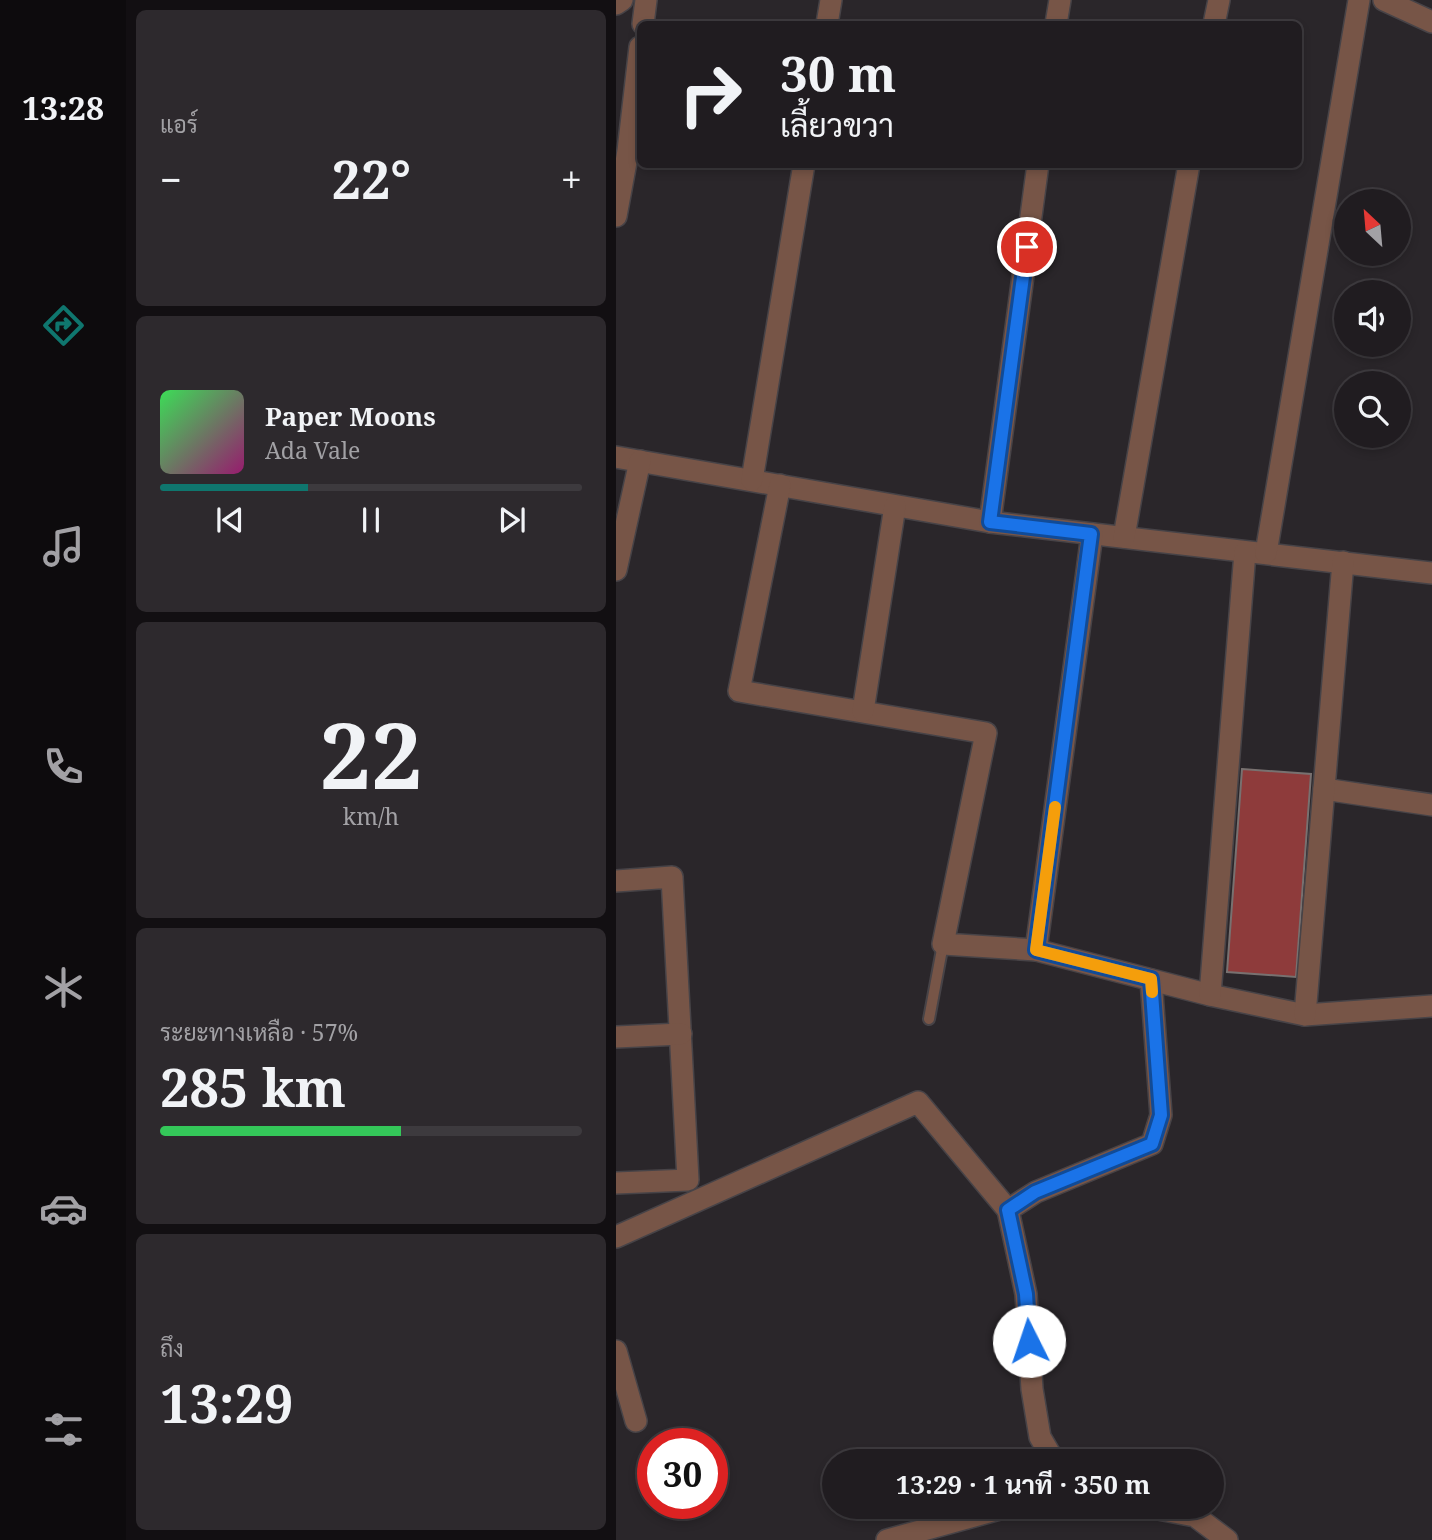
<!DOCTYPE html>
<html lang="th">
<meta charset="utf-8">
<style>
body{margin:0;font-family:"Noto Serif",Sarabun,serif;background:#2d292d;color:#f1f3f6;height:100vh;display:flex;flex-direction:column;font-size:26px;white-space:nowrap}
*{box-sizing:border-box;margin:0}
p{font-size:23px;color:#a2a1a5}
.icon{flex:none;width:38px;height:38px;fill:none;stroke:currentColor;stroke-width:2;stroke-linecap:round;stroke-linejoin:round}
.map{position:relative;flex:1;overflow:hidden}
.panel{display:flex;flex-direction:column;gap:10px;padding:10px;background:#120f12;width:490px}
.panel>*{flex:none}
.banner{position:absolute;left:21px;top:21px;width:665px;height:147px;border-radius:10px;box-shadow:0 4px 10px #0003,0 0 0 2px #3d3a3e;background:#201c20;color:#f1f3f6;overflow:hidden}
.needle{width:46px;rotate:334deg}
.tools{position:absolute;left:718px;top:189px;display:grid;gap:14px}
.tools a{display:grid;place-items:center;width:77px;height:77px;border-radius:50%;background:#201c20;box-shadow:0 4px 10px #0003,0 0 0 2px #3d3a3e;font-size:35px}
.speed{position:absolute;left:21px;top:1428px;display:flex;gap:14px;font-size:35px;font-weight:700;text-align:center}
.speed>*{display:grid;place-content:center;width:91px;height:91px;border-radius:50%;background:#201c20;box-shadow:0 4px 10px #0003,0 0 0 2px #3d3a3e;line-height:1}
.speed .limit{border:10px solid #d22;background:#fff;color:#111}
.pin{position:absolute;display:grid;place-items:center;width:60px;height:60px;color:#fff;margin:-30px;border:4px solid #fff;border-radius:50%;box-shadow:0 2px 7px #0007}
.me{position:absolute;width:77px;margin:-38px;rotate:356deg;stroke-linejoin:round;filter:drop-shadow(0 0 5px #0008)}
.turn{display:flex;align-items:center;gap:24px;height:147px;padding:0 28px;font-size:32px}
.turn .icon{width:91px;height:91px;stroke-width:2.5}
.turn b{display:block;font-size:49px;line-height:60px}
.big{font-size:52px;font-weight:700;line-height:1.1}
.panel .widget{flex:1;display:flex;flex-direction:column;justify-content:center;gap:10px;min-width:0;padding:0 24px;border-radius:10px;background:#2d292d}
.panel .dial{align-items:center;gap:0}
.dial b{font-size:91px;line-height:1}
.song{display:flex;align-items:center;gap:21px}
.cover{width:84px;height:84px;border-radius:10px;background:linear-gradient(135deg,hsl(130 70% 55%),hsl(320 70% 35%))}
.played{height:7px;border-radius:4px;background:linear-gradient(90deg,#0f766e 35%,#3d3a3e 35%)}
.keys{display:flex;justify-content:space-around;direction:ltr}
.heat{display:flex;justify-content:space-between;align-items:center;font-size:38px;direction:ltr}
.charge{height:10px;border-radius:5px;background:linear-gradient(90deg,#34c759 57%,#3d3a3e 0)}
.trip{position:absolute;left:206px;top:1449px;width:402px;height:70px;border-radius:35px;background:#201c20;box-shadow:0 4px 10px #0003,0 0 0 2px #3d3a3e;font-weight:700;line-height:70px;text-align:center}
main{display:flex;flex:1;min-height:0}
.tabs{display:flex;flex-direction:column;width:126px;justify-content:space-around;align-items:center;background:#0d0b0d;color:#a2a1a5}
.tabs .icon{width:49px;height:49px}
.tabs .on{color:#0f766e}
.tabs b{font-size:32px;color:#f1f3f6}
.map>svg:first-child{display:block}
</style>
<main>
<nav class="tabs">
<b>13:28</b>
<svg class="icon on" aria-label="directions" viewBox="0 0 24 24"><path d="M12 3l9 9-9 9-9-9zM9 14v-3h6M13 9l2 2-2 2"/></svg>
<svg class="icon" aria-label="music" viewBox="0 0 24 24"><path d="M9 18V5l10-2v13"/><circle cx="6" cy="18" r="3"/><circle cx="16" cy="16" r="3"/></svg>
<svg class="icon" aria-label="phone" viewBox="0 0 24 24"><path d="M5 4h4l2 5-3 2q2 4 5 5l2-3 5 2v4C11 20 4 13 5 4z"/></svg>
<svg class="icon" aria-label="climate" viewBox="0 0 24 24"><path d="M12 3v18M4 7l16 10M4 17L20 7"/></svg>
<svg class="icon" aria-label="car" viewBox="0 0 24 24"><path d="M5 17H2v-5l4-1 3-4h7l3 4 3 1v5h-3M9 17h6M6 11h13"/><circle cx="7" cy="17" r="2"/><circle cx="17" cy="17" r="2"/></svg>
<svg class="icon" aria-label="filters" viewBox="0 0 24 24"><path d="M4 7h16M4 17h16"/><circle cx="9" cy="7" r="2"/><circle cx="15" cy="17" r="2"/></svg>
</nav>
<section class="panel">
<div class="widget"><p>แอร์</p>
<div class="heat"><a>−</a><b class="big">22°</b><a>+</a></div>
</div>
<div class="widget">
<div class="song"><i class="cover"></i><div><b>Paper Moons</b><p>Ada Vale</p></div></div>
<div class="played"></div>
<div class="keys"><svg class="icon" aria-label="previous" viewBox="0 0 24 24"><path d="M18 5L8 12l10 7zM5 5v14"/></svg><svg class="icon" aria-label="pause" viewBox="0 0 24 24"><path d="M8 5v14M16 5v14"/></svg><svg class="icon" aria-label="next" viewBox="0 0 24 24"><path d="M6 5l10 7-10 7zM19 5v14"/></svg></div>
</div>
<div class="widget dial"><b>22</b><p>km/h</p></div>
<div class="widget"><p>ระยะทางเหลือ · 57%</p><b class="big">285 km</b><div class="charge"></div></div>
<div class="widget"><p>ถึง</p><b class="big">13:29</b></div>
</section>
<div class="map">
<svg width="816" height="1540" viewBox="0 0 816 1540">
<rect width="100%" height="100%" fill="#2a262a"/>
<!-- building -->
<polygon fill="#8e3b3b" stroke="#787170" stroke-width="2" points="626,769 695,774 680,977 611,972"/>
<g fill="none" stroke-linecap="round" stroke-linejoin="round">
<!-- lane casing -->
<g stroke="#474347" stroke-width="14">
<polyline id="lane" points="313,1019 327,944"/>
</g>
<!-- street casing -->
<g stroke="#474347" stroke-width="24">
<g id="street">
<polyline points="768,0 816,22"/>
<polyline points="0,4 6,0"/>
<polyline points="27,24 30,0"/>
<polyline points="211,24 215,0"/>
<polyline points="440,24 444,0"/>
<polyline points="598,24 603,0"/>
<polyline points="0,216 12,151 24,47"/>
<polyline points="0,457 374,522 816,573"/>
<polyline points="136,480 188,164"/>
<polyline points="164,485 123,691 370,733 327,944 420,950 594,995 689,1015 816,1006"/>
<polyline points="374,522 422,164"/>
<polyline points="508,537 573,164"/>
<polyline points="650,553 743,0"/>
<polyline points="0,570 24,461"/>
<polyline points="247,711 279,506"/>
<polyline points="708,789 816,805"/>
<polyline points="0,881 56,877 72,1180 0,1183"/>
<polyline points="420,950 476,534"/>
<polyline points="594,995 629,552"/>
<polyline points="689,1015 727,562"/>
<polyline points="0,1037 65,1034"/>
<polyline points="0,1237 302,1102 392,1210"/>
<polyline points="0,1351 20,1421"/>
<polyline points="438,1461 424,1437 416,1389 410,1294 392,1210 420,1192 536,1144 545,1115 535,980"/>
<polyline points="532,1507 579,1516 611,1540"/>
<polyline points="271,1540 391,1507"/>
</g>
</g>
<!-- lane -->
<use href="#lane" stroke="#775547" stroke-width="10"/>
<!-- street -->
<use href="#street" stroke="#775547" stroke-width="21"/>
</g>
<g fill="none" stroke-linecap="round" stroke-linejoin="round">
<!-- route casing -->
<g stroke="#114b97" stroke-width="18">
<polyline id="route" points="411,247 374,522 475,534 420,950 535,979 545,1115 536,1144 419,1192 392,1210 410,1294 413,1341"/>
</g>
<!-- route -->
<use href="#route" stroke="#1a73e8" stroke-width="12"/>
<!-- slow -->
<polyline stroke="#f59e0b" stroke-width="12" points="439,807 420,950 535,979 536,992"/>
</g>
</svg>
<div class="tools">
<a><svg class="needle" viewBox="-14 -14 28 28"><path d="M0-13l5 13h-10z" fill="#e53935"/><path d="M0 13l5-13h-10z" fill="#a2a1a5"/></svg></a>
<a><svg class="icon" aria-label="sound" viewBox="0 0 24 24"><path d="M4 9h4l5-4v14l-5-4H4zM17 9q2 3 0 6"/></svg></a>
<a><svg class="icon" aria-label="search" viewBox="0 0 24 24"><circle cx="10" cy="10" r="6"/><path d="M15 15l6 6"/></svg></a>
</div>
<div class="speed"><div class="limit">30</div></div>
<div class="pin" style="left:411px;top:247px;background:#d93025"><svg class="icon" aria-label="arrive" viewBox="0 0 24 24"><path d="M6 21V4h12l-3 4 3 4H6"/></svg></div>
<svg class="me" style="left:413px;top:1341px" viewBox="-20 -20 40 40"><circle r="19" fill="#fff"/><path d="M0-13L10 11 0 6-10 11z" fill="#1a73e8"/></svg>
<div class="trip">13:29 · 1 นาที · 350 m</div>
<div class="banner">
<div class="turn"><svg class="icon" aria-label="right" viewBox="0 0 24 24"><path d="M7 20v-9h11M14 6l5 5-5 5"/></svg><div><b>30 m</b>เลี้ยวขวา</div></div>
</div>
</div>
</main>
